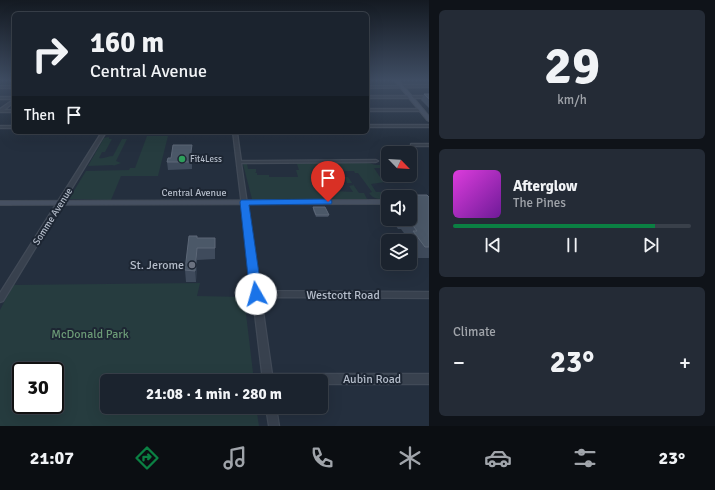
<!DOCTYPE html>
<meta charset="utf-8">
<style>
body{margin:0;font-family:Signika,sans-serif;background:#242b36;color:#f1f3f6;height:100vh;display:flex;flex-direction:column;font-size:15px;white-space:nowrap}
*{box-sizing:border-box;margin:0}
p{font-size:13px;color:#a0a4aa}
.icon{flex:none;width:22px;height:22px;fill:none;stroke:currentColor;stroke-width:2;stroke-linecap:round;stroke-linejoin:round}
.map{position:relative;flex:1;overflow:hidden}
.details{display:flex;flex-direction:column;gap:10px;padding:10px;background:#0f1319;width:286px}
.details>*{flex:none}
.banner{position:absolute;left:12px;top:12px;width:357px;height:122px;border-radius:6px;box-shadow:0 4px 16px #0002,0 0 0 1px #39404a;background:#1b232e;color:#f1f3f6;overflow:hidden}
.needle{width:26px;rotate:115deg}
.controls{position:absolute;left:381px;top:146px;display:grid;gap:8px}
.controls a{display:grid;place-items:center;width:36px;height:36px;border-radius:6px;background:#1b232e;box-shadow:0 4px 16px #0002,0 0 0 1px #39404a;font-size:20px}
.speed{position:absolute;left:12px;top:362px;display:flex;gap:8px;font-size:20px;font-weight:700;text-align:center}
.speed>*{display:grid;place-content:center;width:52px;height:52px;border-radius:50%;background:#1b232e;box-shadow:0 4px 16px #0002,0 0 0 1px #39404a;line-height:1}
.speed .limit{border:2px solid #111;border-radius:6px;background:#fff;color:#111}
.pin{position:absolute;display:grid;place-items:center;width:34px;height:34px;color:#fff;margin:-41px -17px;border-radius:50% 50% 50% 0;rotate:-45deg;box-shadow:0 0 4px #0007}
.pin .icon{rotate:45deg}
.me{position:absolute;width:44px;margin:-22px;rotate:353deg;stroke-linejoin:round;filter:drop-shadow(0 0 3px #0008)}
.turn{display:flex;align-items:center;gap:14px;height:84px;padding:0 12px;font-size:18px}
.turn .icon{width:52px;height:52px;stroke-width:2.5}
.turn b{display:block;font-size:28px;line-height:34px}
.then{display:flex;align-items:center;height:38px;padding:0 12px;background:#0003;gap:8px;font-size:15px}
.big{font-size:30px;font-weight:700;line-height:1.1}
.details .widget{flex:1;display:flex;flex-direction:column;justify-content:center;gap:6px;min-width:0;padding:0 14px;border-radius:6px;background:#242b36}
.details .dial{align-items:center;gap:0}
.dial b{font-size:52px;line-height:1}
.song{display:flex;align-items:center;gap:12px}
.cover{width:48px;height:48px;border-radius:6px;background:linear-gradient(135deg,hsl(300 70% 55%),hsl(280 70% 35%))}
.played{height:4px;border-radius:2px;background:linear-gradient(90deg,#0b8043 85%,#39404a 85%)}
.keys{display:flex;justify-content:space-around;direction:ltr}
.heat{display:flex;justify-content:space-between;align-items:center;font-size:22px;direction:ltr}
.trip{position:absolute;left:100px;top:374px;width:228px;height:40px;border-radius:6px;background:#1b232e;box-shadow:0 4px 16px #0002,0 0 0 1px #39404a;font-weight:700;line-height:40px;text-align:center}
.menu{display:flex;height:64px;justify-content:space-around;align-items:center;background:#0b0e12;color:#a0a4aa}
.menu .icon{width:28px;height:28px}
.menu .active{color:#0b8043}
.menu b{font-size:18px;color:#f1f3f6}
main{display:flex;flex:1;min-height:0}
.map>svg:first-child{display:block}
</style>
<main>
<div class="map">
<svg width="429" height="426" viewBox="0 0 429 426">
<rect width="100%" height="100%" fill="#242f3e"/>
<!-- green -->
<g fill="#263c3f" fill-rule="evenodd">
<polygon points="147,136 168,136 158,176 121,176 111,200 69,199 86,171 129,170 130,168 135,168"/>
<path d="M109,137V139H112L105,152H102L99,158C105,159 108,156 113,156L122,139H127L116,161L121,163L113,166L114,165L88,166L104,138Z"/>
<path d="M293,162H365L376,165H388V168H374L382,180L392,181L371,184L376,192H384L388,199C379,199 374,200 369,193L372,192L358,173H355L354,171H314L316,176H322L324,181H329L332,188H327V189H332L334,191L353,192L349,186L354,185L352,183H347L345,178L327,177H348L359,193H364L367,199H252L243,164H247L248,169H256V172L255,173H257V175H269V177H298L296,170H299L297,164H293Z"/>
<path d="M200,283L197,296L244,297L254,381H107V407H256L259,426H0V310L13,285ZM21,371H55V405H21Z"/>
</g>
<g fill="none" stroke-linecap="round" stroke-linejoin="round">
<!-- street casing -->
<g stroke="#414a57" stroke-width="2.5">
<g id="street">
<polygon points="400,85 429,85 429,87 367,88 367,86 400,86"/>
<rect x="0" y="86" width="14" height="2"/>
<rect x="367" y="96" width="62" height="2"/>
<rect x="0" y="97" width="14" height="2"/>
<polygon points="13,100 14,100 14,102 4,110 14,110 14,112 0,112 0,109"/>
<polygon points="367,109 421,109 423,110 421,111 367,111"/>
<rect x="367" y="125" width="62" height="2"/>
<rect x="0" y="126" width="14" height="2"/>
<polygon points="102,132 106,132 3,301 0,302 0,293"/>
<polygon points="233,132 237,132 241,161 376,160 378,161 376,162 241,163 260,291 429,292 429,298 261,297 272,374 429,374 429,384 321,384 321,381 263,381"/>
<rect x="411" y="144" width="18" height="2"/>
<polygon points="266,407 276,407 279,426 269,426"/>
</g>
</g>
<!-- secondary casing -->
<g stroke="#414a57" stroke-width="2">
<g id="secondary">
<polygon points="395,81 399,81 429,116 429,121 427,120"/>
<polygon points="388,200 388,204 0,205 0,201"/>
</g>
</g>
<!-- street -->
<use href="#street" fill="#38414e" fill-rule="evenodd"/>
<!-- secondary -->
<use href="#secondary" fill="#465061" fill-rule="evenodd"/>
</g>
<!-- wall -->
<g fill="#3f4b5c">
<polygon points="424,94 429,94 429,108 421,100"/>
<polygon points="192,152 191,158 192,165 192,169 168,170 167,162"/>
<polygon points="387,195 429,197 429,258 418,258 410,246 410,241 408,241 409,240 401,229 398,229 391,219 410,219 388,197 388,215 382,206"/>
<polygon points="313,207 329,215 328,217 316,217 313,210"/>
<polygon points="197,238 215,238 215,259 197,260 196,282 186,282 185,270"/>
</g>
<!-- shaded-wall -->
<g fill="#2f3b4b">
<polygon points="192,145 192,152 191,162 190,158"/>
<polygon points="197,248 197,260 196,282 195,271"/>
</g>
<!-- building -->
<g fill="#4b5868" stroke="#5c6777">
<polygon points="424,94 429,94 429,99"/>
<polygon points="173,145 192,145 190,158 192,158 192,162 167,162 168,158 171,158"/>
<polygon points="387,195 427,195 429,197 429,247 425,247 413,231 417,231 408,219 410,219 410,197 388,197"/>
<polygon points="313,207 325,207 329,215 316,215"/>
<polygon points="189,236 197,236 197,238 215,238 215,248 197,248 195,271 185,270"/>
</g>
<!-- sky -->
<linearGradient id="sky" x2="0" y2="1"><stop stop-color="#141a22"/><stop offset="0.57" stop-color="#3f4d63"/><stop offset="1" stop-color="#3f4d63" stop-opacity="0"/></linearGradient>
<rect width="429" height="141" fill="url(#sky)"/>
<!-- route -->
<polygon fill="#1a73e8" stroke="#114b97" points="328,199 331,200 332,202 331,204 249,205 262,294 261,298 256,299 252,298 250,294 240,202 241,200"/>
<!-- markers -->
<circle fill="#2e9e5b" stroke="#1d2633" stroke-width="1.5" cx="182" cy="159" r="4"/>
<circle fill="#6b7280" stroke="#1d2633" stroke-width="1.5" cx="192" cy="265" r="4"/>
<g text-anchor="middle" stroke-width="4" stroke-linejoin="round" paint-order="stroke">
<!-- far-poi labels -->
<g font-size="9" fill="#b4bcc9" stroke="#1d2633" text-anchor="start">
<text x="190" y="162">Fit4Less</text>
</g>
<!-- street labels -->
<g font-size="10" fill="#b4bcc9" stroke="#1d2633">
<text x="194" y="196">Central Avenue</text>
<text transform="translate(52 216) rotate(-58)" y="4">Somme Avenue</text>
</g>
<!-- near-poi labels -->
<g font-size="12" fill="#b4bcc9" stroke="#1d2633" text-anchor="end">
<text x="184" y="269">St. Jerome</text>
</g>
<!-- near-street labels -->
<g font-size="12" fill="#b4bcc9" stroke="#1d2633">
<text x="343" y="299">Westcott Road</text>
<text x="372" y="383">Aubin Road</text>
</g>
<!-- near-park labels -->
<g font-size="12" fill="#6b9a76" stroke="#1d2633">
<text x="90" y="338">McDonald Park</text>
</g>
</g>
</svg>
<div class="controls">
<a><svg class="needle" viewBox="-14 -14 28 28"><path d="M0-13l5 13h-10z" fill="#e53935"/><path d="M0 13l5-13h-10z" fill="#a0a4aa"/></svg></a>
<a><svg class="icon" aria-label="sound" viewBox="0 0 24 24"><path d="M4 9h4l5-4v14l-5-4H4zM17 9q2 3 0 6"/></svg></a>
<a><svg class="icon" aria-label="layers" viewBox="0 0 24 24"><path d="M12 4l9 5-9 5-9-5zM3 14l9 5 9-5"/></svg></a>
</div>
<div class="speed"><div class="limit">30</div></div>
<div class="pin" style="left:328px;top:202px;background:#d93025"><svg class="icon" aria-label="arrive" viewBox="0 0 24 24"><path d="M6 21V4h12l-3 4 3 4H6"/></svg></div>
<svg class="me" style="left:256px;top:294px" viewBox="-20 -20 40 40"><circle r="19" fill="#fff"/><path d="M0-13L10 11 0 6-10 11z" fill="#1a73e8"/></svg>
<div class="trip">21:08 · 1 min · 280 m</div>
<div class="banner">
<div class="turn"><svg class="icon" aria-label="right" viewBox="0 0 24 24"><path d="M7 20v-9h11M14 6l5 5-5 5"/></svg><div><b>160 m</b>Central Avenue</div></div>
<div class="then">Then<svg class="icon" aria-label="arrive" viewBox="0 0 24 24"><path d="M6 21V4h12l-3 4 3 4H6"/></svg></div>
</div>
</div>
<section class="details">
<div class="widget dial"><b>29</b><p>km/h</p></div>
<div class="widget">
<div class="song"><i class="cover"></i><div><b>Afterglow</b><p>The Pines</p></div></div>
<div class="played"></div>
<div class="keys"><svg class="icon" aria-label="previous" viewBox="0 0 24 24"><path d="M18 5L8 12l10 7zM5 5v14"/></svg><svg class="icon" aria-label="pause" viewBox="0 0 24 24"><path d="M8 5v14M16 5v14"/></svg><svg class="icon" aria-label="next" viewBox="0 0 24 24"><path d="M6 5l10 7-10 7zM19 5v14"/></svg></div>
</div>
<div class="widget"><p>Climate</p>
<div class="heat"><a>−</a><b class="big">23°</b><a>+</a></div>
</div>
</section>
</main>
<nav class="menu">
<b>21:07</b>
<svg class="icon active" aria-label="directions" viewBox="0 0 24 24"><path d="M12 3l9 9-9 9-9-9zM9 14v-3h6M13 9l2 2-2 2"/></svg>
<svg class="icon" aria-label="music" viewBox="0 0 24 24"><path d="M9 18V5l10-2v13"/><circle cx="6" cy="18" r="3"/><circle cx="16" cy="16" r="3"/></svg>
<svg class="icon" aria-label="phone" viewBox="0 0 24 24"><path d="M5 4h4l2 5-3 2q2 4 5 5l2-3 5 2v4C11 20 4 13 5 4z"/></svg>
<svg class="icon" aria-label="climate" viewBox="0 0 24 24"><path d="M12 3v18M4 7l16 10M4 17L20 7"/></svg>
<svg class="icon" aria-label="car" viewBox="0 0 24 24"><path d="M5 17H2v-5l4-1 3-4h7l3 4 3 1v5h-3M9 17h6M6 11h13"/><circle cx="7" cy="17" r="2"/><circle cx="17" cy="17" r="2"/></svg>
<svg class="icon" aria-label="filters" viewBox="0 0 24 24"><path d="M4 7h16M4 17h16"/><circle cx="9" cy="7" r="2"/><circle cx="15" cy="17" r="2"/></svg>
<b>23°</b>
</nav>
